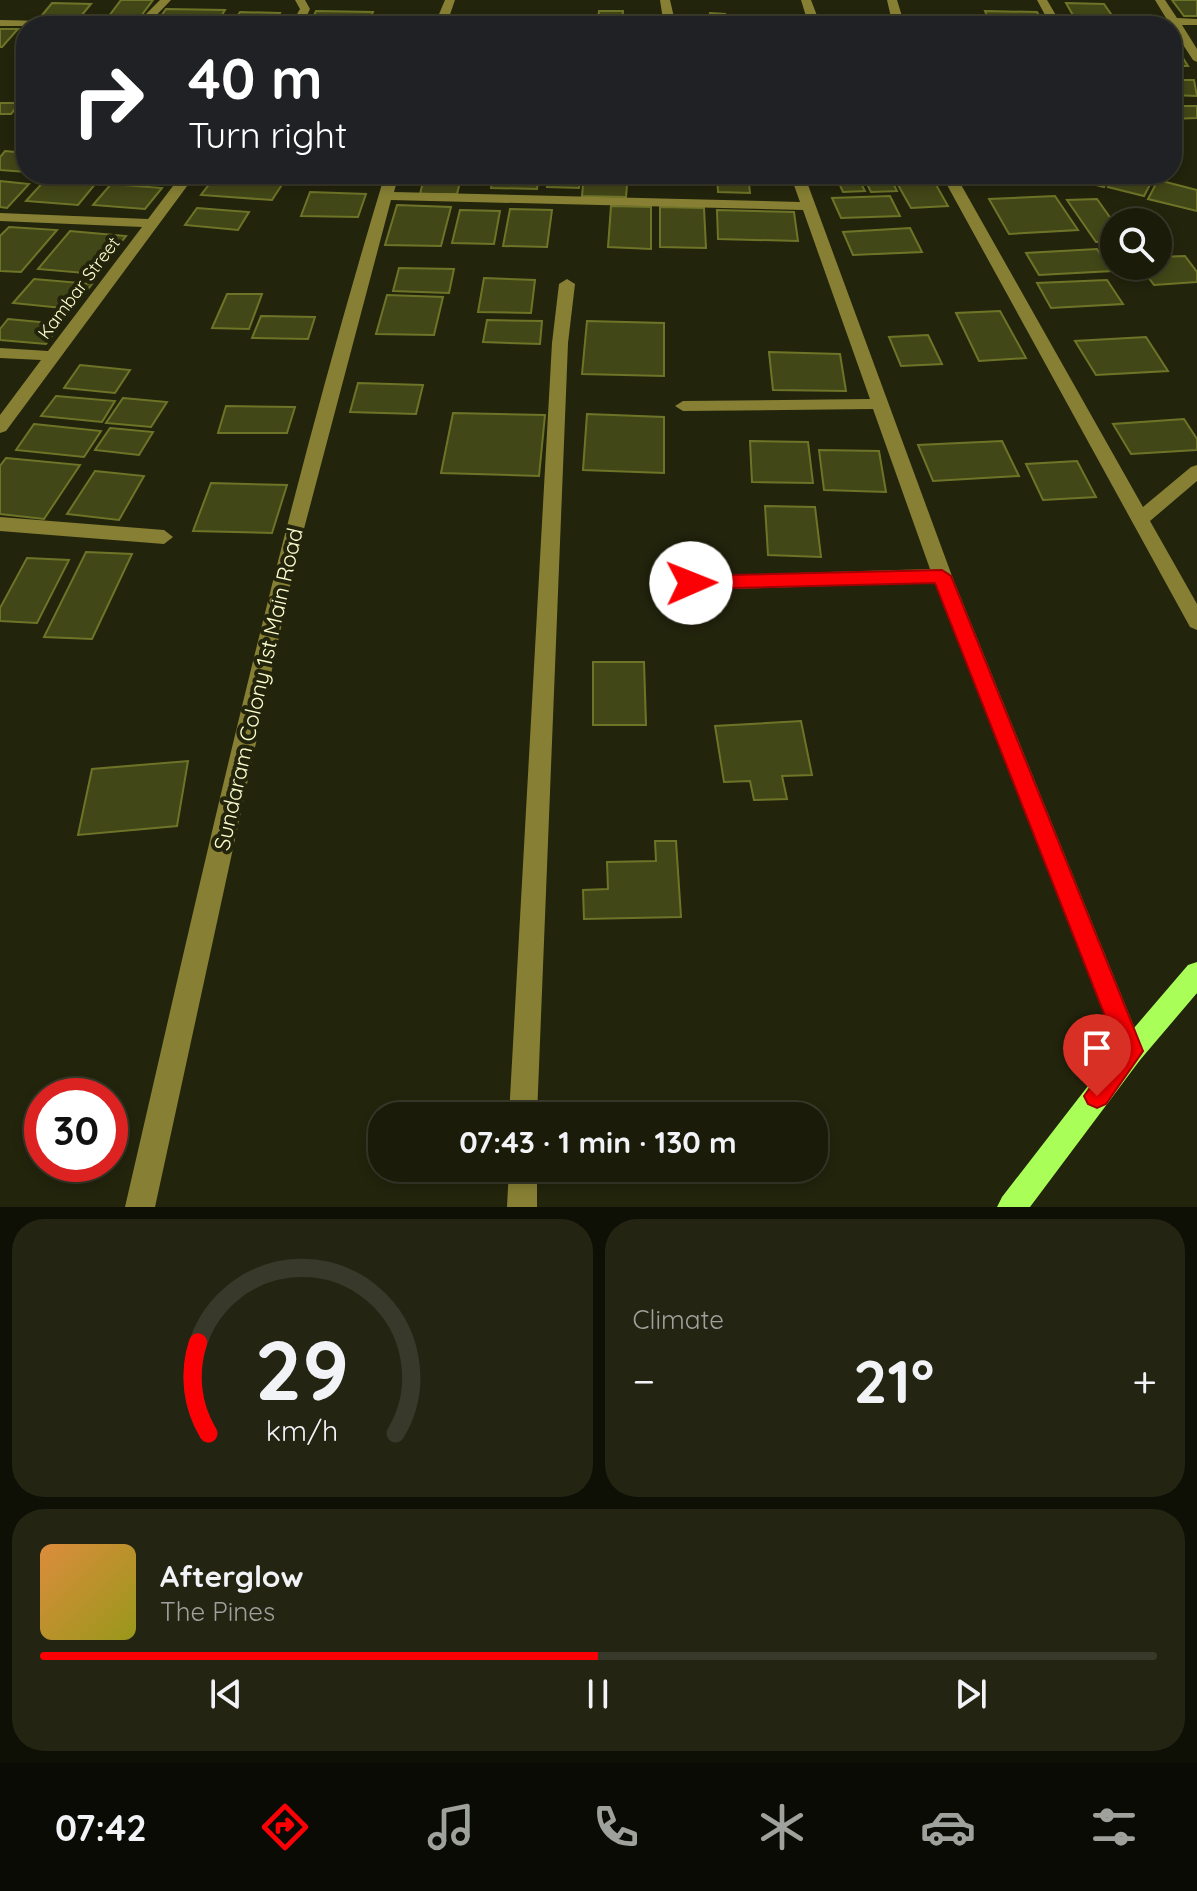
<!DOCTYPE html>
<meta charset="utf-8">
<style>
body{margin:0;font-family:Quicksand,sans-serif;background:#232412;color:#f1f3f6;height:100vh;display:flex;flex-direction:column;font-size:30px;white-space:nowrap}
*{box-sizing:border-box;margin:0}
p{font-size:26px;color:#9fa19c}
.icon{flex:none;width:44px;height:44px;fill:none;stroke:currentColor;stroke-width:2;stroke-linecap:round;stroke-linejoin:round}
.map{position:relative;height:1207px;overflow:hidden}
.drawer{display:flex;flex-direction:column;gap:12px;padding:12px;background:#0e0f05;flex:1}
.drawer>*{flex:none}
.top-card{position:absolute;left:16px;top:16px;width:1166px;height:168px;border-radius:32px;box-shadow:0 4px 12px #0003,0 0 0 2px #38392a;background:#202124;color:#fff;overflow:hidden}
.controls{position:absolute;left:1100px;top:208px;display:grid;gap:16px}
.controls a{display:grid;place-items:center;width:72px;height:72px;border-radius:50%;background:#1a1b09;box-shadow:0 4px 12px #0003,0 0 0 2px #38392a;font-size:40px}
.speed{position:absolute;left:24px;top:1078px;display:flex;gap:16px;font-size:40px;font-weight:700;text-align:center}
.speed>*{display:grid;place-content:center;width:104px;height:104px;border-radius:50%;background:#1a1b09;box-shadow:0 4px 12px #0003,0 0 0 2px #38392a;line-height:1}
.speed .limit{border:12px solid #d22;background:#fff;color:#111}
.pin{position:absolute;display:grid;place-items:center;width:68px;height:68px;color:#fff;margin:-82px -34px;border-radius:50% 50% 50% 0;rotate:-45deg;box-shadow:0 0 8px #0007}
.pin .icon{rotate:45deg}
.me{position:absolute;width:88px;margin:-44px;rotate:89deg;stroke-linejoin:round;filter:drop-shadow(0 0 6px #0008)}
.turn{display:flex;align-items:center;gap:28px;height:168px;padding:0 40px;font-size:36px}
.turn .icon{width:104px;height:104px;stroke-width:2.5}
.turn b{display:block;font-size:56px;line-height:68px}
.big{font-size:60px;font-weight:700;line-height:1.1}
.drawer .widget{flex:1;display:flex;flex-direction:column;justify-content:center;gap:12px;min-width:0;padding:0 28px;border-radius:32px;background:#232412}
.drawer .dial{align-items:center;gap:0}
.dial svg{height:208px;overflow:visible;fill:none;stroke:#38392a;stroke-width:7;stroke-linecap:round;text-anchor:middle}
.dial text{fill:#f1f3f6;stroke:none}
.song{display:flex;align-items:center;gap:24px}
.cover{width:96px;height:96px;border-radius:12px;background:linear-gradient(135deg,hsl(30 70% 55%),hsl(60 70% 35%))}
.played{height:8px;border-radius:4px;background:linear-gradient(90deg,#fb0004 50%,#38392a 50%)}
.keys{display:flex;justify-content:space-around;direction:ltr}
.heat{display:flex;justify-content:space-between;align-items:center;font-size:44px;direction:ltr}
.drawer .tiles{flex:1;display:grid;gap:12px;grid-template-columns:1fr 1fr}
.widget:last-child{grid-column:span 2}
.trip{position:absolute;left:368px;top:1102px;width:460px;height:80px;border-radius:32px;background:#1a1b09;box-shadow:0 4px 12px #0003,0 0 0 2px #38392a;font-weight:700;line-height:80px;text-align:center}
.dock{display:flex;height:128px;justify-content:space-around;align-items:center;background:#0a0b04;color:#9fa19c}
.dock .icon{width:56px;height:56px}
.dock .on{color:#fb0004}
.dock b{font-size:36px;color:#f1f3f6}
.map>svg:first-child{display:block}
</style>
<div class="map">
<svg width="1197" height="1207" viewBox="0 0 1197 1207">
<rect width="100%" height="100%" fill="#23240c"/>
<!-- building -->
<g fill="#424717" stroke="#6e7427" stroke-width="2">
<polygon points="121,0 153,0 135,24 103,24"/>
<polygon points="1172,0 1197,0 1197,16 1184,16"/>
<polygon points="52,3 91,4 77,21 38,20"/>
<polygon points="1066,3 1104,4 1113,17 1074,17"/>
<polygon points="166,9 225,10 217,23 157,22"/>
<polygon points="316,11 373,12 367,26 309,26"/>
<polygon points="599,11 623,11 622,26 597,26"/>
<polygon points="985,11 1037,12 1042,21 989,21"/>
<polygon points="240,12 280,13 274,25 232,25"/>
<polygon points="710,13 725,14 723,25 708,24"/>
<polygon points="623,17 653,17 655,26 625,26"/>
<polygon points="913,20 962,22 964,26 915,26"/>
<polygon points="0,29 18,29 2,47 0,47"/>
<polygon points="1172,50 1178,50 1188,66 1172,66"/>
<polygon points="1172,80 1194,80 1197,96 1172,95"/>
<polygon points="0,103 20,103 11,114 0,114"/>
<polygon points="1172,106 1197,106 1197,118 1172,119"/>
<polygon points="5,151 26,153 26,172 0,170 0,157"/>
<polygon points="118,174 170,174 163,183 113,179"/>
<polygon points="217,174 289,174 272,200 201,195"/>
<polygon points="425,174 462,174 457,194 420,194"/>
<polygon points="494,174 539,174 537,189 491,188"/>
<polygon points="548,174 580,174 579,188 547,187"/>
<polygon points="584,174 628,174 626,197 582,196"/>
<polygon points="717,174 748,174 750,193 718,192"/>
<polygon points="1085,174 1112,174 1104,187 1080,181"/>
<polygon points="1116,174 1125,174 1152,181 1144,196 1108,187"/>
<polygon points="889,175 897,191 871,192 863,176"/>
<polygon points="858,178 865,191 843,192 837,179"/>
<polygon points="46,179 96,183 78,205 26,201"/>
<polygon points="1158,180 1197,190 1197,211 1148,199"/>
<polygon points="0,181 29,184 7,208 0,207"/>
<polygon points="935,183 948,206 911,208 898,185"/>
<polygon points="111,184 162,188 145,209 93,205"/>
<polygon points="310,192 366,194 358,217 301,216"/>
<polygon points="890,196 900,216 841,218 832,198"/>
<polygon points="1055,196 1078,230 1009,234 989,199"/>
<polygon points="1097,199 1114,223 1114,241 1096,242 1067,200"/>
<polygon points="397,205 451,207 441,246 385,245"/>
<polygon points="611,206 651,207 651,249 608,247"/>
<polygon points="660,207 704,208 706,248 660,247"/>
<polygon points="197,208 249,212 238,230 185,225"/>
<polygon points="510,209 552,210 547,247 503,246"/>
<polygon points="460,210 500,211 494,244 452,243"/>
<polygon points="717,210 794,212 798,241 718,239"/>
<polygon points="9,227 57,230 21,272 0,271 0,236"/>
<polygon points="910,228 922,252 853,255 843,232"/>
<polygon points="70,231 126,236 96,274 38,269"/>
<polygon points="1097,249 1112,271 1039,275 1026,253"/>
<polygon points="1185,256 1197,272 1197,282 1154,285 1140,266 1158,266 1158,257"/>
<polygon points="399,268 454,269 449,293 393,291"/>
<polygon points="484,278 535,280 531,313 478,312"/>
<polygon points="34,279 92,284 72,309 13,303"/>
<polygon points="1107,280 1123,304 1051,308 1037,283"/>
<polygon points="227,294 262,294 249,329 212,328"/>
<polygon points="387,295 443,297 434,335 376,334"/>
<polygon points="1000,311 1026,358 979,361 956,313"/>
<polygon points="261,316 315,317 308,339 252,338"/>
<polygon points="8,319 61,324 46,344 0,340 0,329"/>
<polygon points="487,320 542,321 540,344 483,342"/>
<polygon points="587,321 664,323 664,376 582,374"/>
<polygon points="928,335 942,364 901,366 889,337"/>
<polygon points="1146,337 1168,371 1096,375 1075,341"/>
<polygon points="769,352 840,354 846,391 773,390"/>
<polygon points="80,365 130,370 115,393 64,388"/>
<polygon points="358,383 423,385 416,414 350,412"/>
<polygon points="56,396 115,401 102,422 41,416"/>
<polygon points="123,398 167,402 151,427 106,423"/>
<polygon points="226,406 295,407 287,433 218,433"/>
<polygon points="453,413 545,415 539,476 441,473"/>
<polygon points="587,414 664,417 664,473 583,470"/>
<polygon points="1184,419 1197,439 1197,450 1131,454 1113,424"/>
<polygon points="34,424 101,431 84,457 16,450"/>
<polygon points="110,428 153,432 139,455 95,450"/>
<polygon points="750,441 808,442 813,483 752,482"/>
<polygon points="1002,441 1019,476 933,481 918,445"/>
<polygon points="819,450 879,451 886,492 824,490"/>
<polygon points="6,458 80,465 44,519 0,514 0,466"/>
<polygon points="1077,461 1096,497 1043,500 1026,464"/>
<polygon points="95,471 144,476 119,520 67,514"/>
<polygon points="211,483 287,485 272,533 193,531"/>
<polygon points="765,506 815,507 821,557 768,555"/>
<polygon points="86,552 132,554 92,639 44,637"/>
<polygon points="27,558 69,560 37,623 0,621 0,608"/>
<polygon points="593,662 644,662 646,725 593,725"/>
<polygon points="801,721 812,775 782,776 787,799 754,800 750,781 724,782 715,726"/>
<polygon points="188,761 177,826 78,835 92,769"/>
<polygon points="655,841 676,841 681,917 584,919 583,890 608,889 607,862 656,861"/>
</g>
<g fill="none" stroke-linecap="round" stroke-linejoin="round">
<!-- minor -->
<g fill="#878034" fill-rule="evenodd">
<polygon points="160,0 171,0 146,26 0,26 0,20 137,23"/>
<polygon points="295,0 305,0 310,9 302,26 290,26 300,9"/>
<polygon points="445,0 455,0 446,26 434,26"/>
<polygon points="660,0 670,0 676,26 664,26"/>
<polygon points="801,0 811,0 821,26 809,26"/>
<polygon points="887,0 897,0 905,26 893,26"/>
<polygon points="1037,0 1047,0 1057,17 1166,18 1155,0 1165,0 1177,18 1197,19 1197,25 1182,25 1197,49 1197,62 1193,60 1170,25 1061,23 1063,26 1051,26"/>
<polygon points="182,174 196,174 6,431 0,433 0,415 41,360 0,358 0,348 48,351 142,227 0,221 0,213 148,219"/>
<path d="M385,174H399L394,192L800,202L790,174H804L952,576L1144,1051L1140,1060L1131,1064L1122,1060L935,583L691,590L684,588L681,583L684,578L691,576L930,569L873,409L683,411L675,406L683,401L870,399L803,210L391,200L296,559L155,1207H125C205,861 282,514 385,174Z"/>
<polygon points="941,174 955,174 1143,507 1191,467 1197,465 1197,481 1150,521 1197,604 1197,630 1190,627"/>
<polygon points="567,279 575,284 568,343 537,1116 509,1116 552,343 559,284"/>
<polygon points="0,517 164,530 173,537 164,544 0,531"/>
<polygon points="509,1168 537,1168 537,1207 507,1207"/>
</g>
<!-- major -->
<polygon fill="#a9ff57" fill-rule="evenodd" points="1197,962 1197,993 1140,1060 1030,1207 997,1207 1002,1197 1122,1042 1188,965"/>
</g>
<!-- route -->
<polygon fill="#fb0004" stroke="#a30003" stroke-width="2" points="942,570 951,576 1143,1051 1106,1104 1097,1108 1088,1104 1084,1096 1118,1049 935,583 691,589 682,583 691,576"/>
<g text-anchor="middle" stroke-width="8" stroke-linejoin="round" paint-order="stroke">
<!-- far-street labels -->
<g font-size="18" fill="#ffffd0" stroke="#23240c">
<text transform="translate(79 288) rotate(-53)" y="6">Kambar Street</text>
</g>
<!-- street labels -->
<g font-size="22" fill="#ffffd0" stroke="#23240c">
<text transform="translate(258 689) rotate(-77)" y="8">Sundaram Colony 1st Main Road</text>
</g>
</g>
</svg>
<div class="controls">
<a><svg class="icon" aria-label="search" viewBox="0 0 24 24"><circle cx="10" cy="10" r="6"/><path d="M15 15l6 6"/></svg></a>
</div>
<div class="speed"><div class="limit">30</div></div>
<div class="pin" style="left:1097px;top:1096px;background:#d93025"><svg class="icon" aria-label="arrive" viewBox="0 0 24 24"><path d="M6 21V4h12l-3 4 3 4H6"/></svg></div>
<svg class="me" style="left:691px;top:583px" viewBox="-20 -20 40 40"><circle r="19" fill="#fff"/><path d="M0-13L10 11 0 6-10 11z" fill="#fb0004"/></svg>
<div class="trip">07:43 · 1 min · 130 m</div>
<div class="top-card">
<div class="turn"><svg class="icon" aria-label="right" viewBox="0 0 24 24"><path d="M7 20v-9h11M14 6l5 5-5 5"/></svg><div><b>40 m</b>Turn right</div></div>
</div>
</div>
<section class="drawer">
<div class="tiles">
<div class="widget dial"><svg viewBox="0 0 100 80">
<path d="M14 69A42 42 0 1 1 86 69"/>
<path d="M14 69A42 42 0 0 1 10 34" stroke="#fb0004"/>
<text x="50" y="56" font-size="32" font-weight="700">29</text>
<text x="50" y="72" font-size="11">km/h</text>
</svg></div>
<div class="widget"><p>Climate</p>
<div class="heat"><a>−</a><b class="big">21°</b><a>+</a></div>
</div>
<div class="widget">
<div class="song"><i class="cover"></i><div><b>Afterglow</b><p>The Pines</p></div></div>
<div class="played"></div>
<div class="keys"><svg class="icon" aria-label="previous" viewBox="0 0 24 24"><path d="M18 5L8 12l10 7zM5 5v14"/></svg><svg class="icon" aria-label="pause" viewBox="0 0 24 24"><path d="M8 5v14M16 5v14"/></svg><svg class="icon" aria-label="next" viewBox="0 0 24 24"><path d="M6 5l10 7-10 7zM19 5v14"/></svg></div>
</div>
</div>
</section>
<nav class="dock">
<b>07:42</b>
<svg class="icon on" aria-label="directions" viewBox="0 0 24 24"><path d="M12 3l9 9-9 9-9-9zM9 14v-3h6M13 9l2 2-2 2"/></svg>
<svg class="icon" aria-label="music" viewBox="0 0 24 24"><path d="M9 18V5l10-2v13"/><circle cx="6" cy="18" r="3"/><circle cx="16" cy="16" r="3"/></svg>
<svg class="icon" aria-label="phone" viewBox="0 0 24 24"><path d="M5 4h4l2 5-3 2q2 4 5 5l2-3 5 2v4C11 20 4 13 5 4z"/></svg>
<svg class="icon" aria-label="climate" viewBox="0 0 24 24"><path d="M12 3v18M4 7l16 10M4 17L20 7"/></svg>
<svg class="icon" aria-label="car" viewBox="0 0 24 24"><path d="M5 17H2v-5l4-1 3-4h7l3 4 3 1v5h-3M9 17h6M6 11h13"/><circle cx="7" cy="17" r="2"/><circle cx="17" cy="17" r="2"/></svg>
<svg class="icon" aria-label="filters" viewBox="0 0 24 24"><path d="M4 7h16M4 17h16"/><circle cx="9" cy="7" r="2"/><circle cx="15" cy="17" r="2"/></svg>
</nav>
